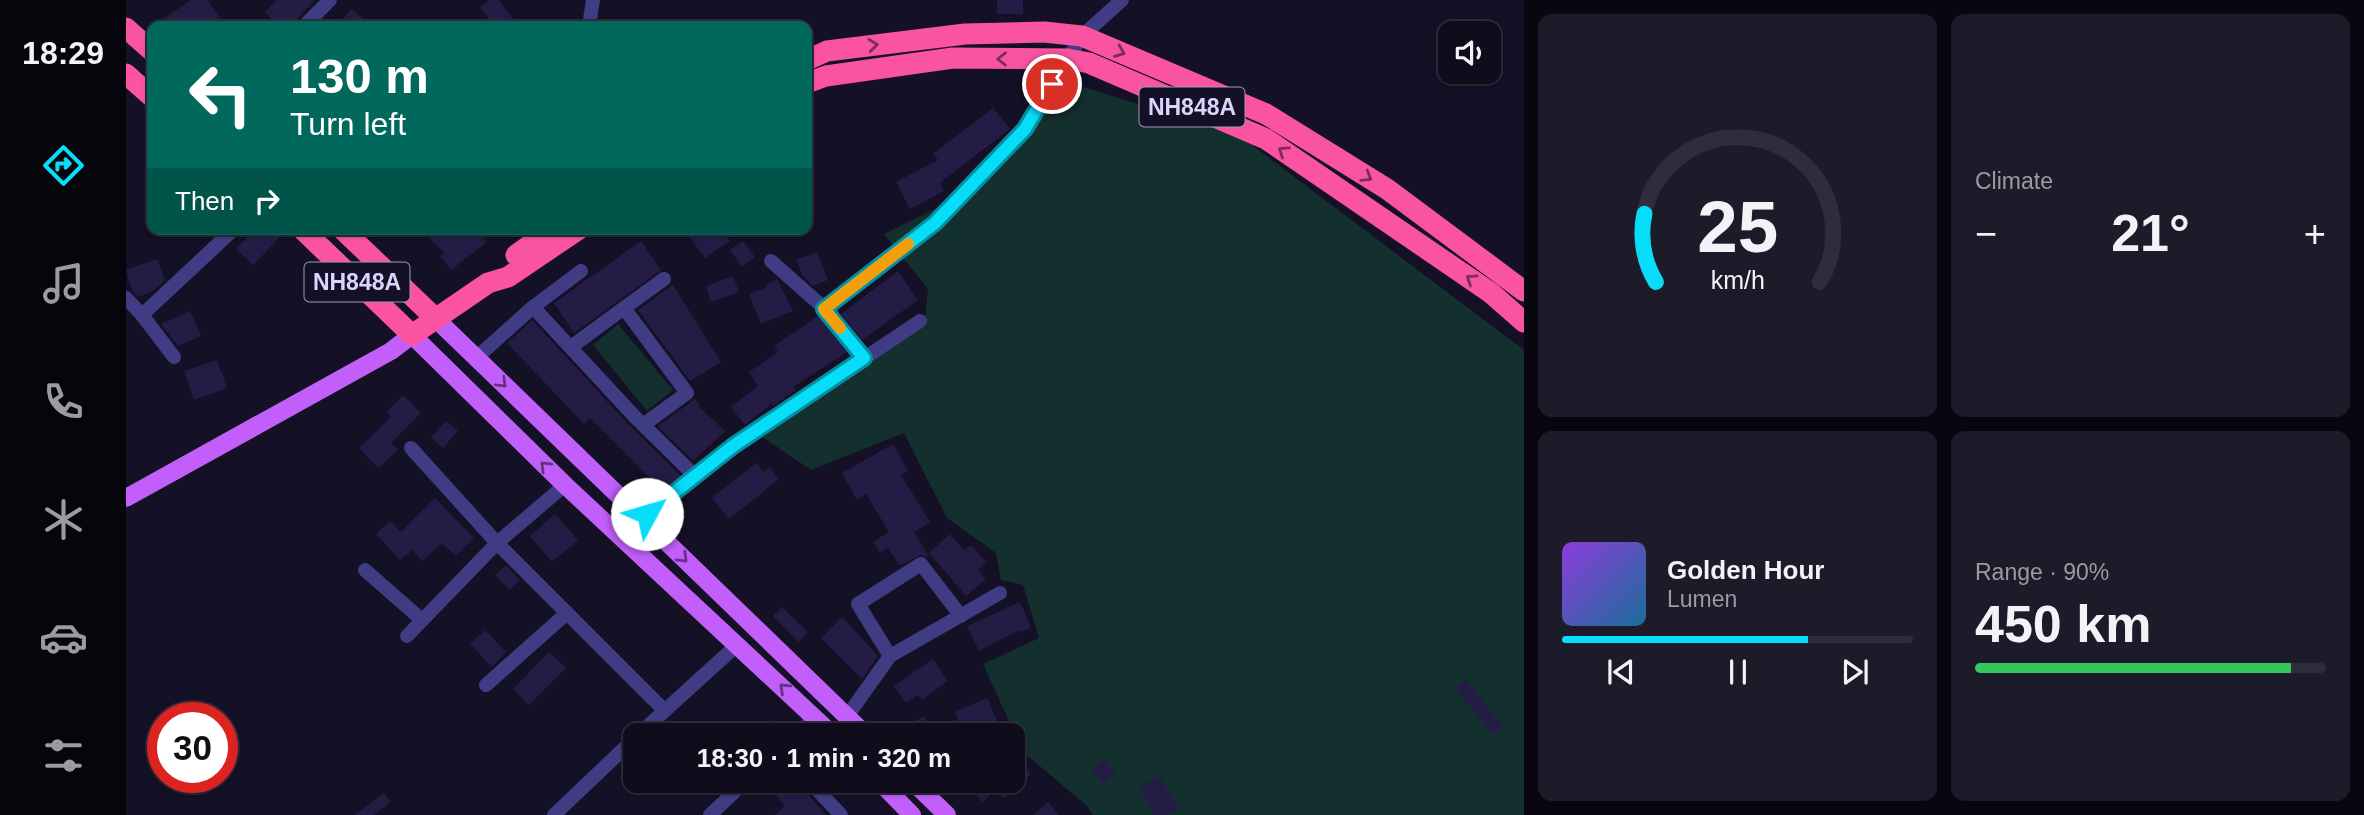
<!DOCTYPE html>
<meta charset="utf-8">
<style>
body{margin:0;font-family:Helvetica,sans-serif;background:#1d1a29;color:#f1f3f6;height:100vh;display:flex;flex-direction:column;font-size:26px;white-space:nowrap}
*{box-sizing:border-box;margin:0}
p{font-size:23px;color:#9b9ba3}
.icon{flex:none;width:38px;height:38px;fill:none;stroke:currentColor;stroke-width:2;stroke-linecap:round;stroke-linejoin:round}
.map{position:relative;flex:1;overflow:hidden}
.drawer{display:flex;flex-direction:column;gap:14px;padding:14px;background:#08070f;width:840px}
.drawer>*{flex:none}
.guide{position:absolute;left:21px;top:21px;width:665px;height:214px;border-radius:14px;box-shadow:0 2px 5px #0004,0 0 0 2px #2f2c3b;background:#00695c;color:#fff;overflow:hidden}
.tools{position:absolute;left:1312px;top:21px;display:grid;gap:14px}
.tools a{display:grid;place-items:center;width:63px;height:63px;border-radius:14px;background:#0f0c1c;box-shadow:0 2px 5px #0004,0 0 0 2px #2f2c3b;font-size:35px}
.speed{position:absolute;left:21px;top:702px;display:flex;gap:14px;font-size:35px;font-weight:700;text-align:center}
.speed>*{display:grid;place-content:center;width:91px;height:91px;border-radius:50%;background:#0f0c1c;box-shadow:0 2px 5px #0004,0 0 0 2px #2f2c3b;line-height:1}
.speed .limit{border:10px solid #d22;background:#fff;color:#111}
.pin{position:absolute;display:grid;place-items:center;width:60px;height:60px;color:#fff;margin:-30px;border:4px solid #fff;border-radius:50%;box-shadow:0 2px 7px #0007}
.me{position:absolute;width:77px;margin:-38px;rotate:51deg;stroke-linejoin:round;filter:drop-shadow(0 0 5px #0008)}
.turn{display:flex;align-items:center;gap:24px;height:147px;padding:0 28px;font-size:32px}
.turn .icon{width:91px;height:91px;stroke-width:2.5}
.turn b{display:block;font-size:49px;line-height:60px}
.then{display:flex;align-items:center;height:66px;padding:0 28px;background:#0003;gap:14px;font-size:26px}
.big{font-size:52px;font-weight:700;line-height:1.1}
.drawer .card{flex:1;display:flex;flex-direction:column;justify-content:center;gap:10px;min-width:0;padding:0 24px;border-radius:14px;background:#1d1a29}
.drawer .dial{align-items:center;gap:0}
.dial svg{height:182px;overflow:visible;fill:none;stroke:#2f2c3b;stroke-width:7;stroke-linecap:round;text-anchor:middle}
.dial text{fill:#f1f3f6;stroke:none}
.song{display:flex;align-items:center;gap:21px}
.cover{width:84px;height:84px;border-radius:10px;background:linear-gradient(135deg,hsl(270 70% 55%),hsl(200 70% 35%))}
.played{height:7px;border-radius:4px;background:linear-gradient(90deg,#07ddf8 70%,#2f2c3b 70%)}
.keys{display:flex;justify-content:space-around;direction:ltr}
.heat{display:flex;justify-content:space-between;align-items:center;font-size:38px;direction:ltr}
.charge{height:10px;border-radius:5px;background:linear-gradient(90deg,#34c759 90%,#2f2c3b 0)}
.drawer .tiles{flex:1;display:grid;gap:14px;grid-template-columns:repeat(2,1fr)}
.trip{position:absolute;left:497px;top:723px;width:402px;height:70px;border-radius:14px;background:#0f0c1c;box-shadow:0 2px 5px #0004,0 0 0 2px #2f2c3b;font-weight:700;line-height:70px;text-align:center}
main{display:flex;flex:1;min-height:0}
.tab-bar{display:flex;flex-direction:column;width:126px;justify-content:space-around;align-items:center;background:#06050b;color:#9b9ba3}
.tab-bar .icon{width:49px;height:49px}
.tab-bar .selected{color:#07ddf8}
.tab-bar b{font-size:32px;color:#f1f3f6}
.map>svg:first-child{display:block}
</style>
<main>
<nav class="tab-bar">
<b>18:29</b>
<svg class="icon selected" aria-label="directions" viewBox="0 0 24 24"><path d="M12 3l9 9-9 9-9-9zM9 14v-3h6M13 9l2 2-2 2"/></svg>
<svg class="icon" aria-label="music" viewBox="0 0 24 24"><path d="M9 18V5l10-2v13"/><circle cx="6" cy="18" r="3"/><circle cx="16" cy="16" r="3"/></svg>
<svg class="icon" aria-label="phone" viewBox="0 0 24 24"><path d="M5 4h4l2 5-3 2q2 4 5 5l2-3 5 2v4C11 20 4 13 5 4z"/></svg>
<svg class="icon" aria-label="climate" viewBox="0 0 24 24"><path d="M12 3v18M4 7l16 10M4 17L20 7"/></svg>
<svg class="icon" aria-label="car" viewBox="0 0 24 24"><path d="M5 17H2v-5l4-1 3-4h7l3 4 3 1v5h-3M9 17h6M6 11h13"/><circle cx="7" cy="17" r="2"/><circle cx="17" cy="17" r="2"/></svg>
<svg class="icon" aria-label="filters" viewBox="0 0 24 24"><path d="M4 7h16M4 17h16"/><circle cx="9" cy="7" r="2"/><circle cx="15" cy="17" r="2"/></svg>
</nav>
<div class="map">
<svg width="1398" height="815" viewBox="0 0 1398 815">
<rect width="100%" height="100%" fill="#141025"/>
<!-- green -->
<g fill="#132f2e">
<polygon points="948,84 1114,136 1398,350 1398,815 967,815 960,805 897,752 857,664 913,638 897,585 875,580 870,553 821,518 778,433 685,470 632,434 799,317 802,289 758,234 825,201"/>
<polygon points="492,324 547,390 521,411 467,345"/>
</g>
<!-- building -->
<g fill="#251c46">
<polygon points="65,0 82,0 99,26 43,26 38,18"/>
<polygon points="151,0 189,0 164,26 153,26 139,12"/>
<polygon points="364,0 373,0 392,26 368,26 354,7"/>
<rect x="871" y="0" width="26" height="14"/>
<polygon points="226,9 245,26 210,26"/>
<polygon points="867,108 884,129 814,183 818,191 784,209 770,182 812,160 807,154"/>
<polygon points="129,229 148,229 155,236 127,265 110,249"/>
<polygon points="293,229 352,229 361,242 325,270 314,256 319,253"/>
<polygon points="558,229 596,229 604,241 579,258"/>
<polygon points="515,241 535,270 448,333 428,303"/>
<polygon points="617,241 629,257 616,267 604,250"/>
<polygon points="691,252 702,280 687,286 677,276 670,260"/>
<polygon points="31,259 39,280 27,291 12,297 6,290 0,270"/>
<polygon points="772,271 792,300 736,340 715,314"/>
<polygon points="607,276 613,292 585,302 580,286"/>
<polygon points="651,279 667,311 635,324 623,294 641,287 640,285"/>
<polygon points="547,285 595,362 564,381 512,310"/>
<polygon points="64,311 75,336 52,346 35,324"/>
<polygon points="692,316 721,352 667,387 670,390 647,406 645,404 619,425 605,407 632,386 623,372 652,352 648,346"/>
<polygon points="406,320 502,424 555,476 537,491 464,418 458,424 381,343"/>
<polygon points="91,360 101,388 68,400 58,371"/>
<polygon points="277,395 295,413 265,443 272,450 252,468 233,448 265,417 261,412"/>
<polygon points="569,399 574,404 572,406 599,431 567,461 532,426"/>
<polygon points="320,421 332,431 317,448 305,437"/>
<polygon points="767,444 782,471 775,475 804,522 788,532 804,559 794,555 774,566 762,548 754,553 747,542 763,532 740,494 731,500 716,473"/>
<polygon points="630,463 638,472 644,467 653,479 603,519 586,498"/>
<polygon points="309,498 348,538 330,556 316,543 296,561 286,550 274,560 250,534 264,521 275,532"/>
<polygon points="429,514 452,540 426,562 404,536"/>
<polygon points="824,534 838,550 845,545 860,562 852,570 860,579 840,596 803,553"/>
<polygon points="380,565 394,580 384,590 369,575"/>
<polygon points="894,602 905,627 894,633 893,630 853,651 841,626"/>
<polygon points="656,607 682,632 673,642 647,616"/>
<polygon points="716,617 752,656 736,679 695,638"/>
<polygon points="359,630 380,652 366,667 344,644"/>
<polygon points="423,652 440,668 403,705 387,689"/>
<polygon points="807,659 822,681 796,700 792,695 780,703 768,686"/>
<polygon points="1340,679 1377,727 1367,734 1329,688"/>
<polygon points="862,698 876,735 791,735 785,722 799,717 805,731 832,721 829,711"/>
<polygon points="647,720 661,735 630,735"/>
<polygon points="978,760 989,773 977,783 966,770"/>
<polygon points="893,761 905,774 878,799 862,780 887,780 887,766"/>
<polygon points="1033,776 1053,809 1042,815 1028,815 1013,788"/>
<polygon points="637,780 669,780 700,815 649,815 659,806"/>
<polygon points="835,780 857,780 868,791 857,802"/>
<polygon points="258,793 265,802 248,815 229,815"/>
<polygon points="922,802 933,815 907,815"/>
</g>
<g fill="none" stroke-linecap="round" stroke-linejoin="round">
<!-- minor -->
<g stroke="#3f3c83" stroke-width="14">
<polyline points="178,26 204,0"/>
<polyline points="463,26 467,0"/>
<polyline points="645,261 698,308 809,223 899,129 956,36 996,0"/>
<polyline points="0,298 16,315"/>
<polyline points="407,307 509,417 569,476"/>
<polyline points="498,308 538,279"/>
<polyline points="698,308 738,358"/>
<polyline points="445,347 498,308 561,393 517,425"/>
<polyline points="48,357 16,315 108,229"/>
<polyline points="350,358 407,307 455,271"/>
<polyline points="285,448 371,543 538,710"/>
<polyline points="517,520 607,446 794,321"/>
<polyline points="239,570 296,620"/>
<polyline points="281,636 371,543 439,485"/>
<polyline points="764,656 732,604 795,564 835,616"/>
<polyline points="360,685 441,613"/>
<polyline points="722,715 764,656 874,593"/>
<polyline points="512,735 611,645"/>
<polyline points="670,735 690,717"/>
<polyline points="682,780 715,815"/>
<polyline points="428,815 509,738"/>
<polyline points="584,815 621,780"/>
</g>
<!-- major -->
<g stroke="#c25ffb" stroke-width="18">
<polyline points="309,318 740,735"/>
<polyline points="0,498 265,351 286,335 439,485 707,735"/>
<polyline points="752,780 786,815"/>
<polyline points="785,780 821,815"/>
</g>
<!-- highway -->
<g stroke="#fa53a1" stroke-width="21">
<polyline points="0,28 26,51"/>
<polyline points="681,60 701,51 839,34 918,32 956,36 1140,114 1261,189 1398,291"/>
<polyline points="0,74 26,97"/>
<polyline points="681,83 700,76 827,58 942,59 963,63 1140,139 1365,293 1398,322"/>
<polyline points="176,229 286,335 362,283 382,277 453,229"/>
<polyline points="216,229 309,318"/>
<polyline points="390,255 426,229"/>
</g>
</g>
<!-- one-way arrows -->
<defs><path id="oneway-chevron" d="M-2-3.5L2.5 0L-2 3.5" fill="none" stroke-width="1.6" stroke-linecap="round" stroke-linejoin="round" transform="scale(1.75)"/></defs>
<g stroke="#7b2e5d">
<use href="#oneway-chevron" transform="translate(747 45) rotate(-7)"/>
<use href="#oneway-chevron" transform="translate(994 52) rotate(22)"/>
<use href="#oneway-chevron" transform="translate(876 59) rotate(-180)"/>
<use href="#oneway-chevron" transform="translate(1157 151) rotate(-146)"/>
<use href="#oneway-chevron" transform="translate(1241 177) rotate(32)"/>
<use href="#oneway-chevron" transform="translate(1345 279) rotate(-146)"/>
</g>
<g stroke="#623485">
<use href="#oneway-chevron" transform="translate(376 383) rotate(44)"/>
<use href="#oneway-chevron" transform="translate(419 466) rotate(-135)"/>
<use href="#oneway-chevron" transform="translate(557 558) rotate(44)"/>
<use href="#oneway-chevron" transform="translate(658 688) rotate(-137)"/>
</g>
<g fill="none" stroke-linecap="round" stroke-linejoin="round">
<!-- route casing -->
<g stroke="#0590a1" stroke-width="18">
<polyline id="route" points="521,514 607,446 738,358 698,309 809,223 899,129 926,84"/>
</g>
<!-- route -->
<use href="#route" stroke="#07ddf8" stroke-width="12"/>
<!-- slow -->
<polyline stroke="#f59e0b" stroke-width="12" points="714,328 698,309 782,244"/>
</g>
<g text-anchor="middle" stroke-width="7" stroke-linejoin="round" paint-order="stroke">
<!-- shield labels -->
<g fill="#141025" stroke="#9f9abd" stroke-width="2">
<rect x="1013.5" y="87.5" width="105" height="39" rx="5"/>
<rect x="178.5" y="262.5" width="105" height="39" rx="5"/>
</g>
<g font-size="23" font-weight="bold" fill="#dad5fe">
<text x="1066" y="115">NH848A</text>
<text x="231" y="290">NH848A</text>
</g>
</g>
</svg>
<div class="tools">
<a><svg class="icon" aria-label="sound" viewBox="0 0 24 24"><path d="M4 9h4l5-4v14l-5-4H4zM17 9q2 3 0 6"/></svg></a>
</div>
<div class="speed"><div class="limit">30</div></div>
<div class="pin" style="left:926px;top:84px;background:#d93025"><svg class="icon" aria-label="arrive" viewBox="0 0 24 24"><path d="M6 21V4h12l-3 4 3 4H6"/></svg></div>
<svg class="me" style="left:521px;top:514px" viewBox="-20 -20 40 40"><circle r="19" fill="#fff"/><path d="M0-13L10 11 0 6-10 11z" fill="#07ddf8"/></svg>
<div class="trip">18:30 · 1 min · 320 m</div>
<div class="guide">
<div class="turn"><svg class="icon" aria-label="left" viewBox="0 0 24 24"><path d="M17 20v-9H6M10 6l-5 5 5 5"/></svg><div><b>130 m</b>Turn left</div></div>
<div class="then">Then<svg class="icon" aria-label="right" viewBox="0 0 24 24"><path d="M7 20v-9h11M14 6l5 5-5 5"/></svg></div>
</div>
</div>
<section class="drawer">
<div class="tiles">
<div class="card dial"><svg viewBox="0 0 100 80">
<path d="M14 69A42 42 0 1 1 86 69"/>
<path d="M14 69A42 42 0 0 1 9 39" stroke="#07ddf8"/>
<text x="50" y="56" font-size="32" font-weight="700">25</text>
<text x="50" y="72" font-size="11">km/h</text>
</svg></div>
<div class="card"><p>Climate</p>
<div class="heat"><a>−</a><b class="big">21°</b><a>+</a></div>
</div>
<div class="card">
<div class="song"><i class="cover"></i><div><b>Golden Hour</b><p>Lumen</p></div></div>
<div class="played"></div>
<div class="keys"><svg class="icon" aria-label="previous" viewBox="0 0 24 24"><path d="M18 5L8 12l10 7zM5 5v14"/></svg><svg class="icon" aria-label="pause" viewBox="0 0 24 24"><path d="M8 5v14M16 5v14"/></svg><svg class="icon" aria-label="next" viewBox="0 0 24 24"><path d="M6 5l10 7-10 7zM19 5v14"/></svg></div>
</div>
<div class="card"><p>Range · 90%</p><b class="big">450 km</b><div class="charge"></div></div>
</div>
</section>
</main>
